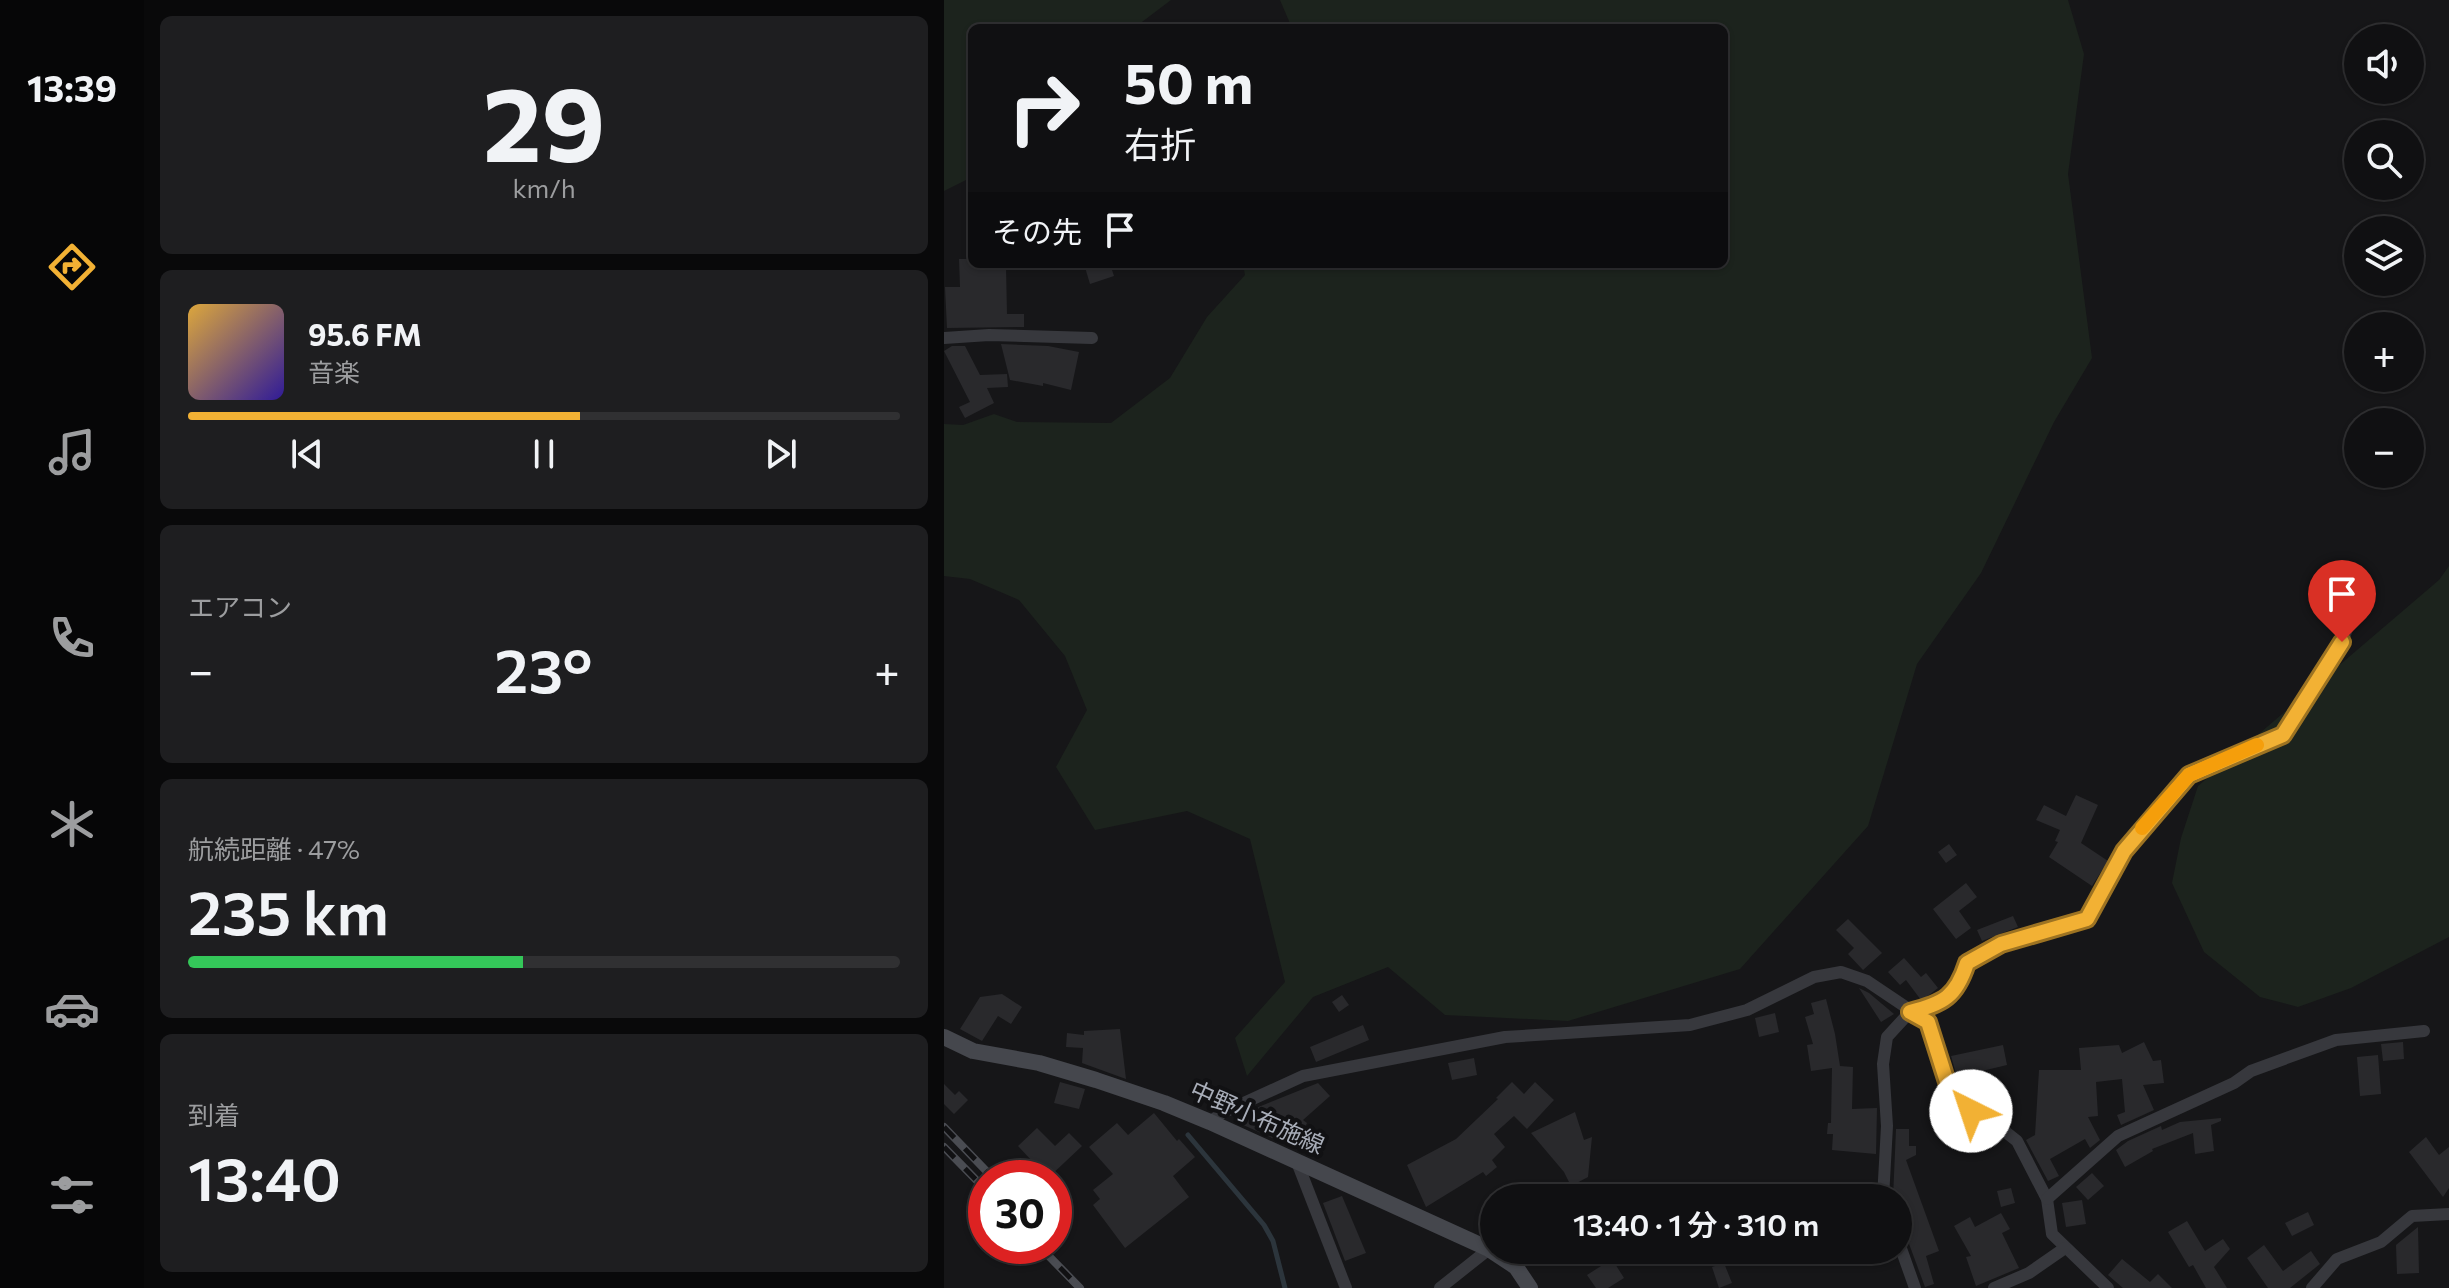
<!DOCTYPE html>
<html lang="ja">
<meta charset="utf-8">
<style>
body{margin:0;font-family:Commissioner,"Noto Sans JP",sans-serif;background:#1e1e20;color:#f1f3f6;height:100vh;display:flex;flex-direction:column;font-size:30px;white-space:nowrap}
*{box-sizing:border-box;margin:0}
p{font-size:26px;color:#9c9d9f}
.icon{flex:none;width:44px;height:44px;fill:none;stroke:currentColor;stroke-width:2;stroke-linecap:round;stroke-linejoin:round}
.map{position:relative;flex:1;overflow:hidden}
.sheet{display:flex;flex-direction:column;gap:16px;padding:16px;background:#09090a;width:800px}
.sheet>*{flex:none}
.hud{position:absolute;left:24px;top:24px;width:760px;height:244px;border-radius:12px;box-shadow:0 2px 6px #0004,0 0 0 2px #303032;background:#101012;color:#f1f3f6;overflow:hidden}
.tools{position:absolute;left:1400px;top:24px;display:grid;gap:16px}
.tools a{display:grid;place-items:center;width:80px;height:80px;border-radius:50%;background:#101012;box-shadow:0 2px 6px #0004,0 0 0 2px #303032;font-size:40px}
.speed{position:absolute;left:24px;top:1160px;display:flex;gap:16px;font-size:40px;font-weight:700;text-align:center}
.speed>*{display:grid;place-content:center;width:104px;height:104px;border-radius:50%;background:#101012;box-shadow:0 2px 6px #0004,0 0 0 2px #303032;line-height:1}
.speed .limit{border:12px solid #d22;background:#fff;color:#111}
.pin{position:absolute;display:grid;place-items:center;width:68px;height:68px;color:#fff;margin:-82px -34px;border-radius:50% 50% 50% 0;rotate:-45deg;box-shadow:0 0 8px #0007}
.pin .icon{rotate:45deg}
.me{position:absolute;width:88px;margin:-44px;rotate:319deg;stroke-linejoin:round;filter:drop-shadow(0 0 6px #0008)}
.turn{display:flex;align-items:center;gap:28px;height:168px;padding:0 24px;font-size:36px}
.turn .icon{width:104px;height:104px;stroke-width:2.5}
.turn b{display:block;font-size:56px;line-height:68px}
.then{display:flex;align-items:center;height:76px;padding:0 24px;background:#0003;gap:16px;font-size:30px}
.big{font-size:60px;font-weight:600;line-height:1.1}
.sheet .card{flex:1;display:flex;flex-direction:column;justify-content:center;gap:12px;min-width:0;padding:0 28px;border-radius:12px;background:#1e1e20}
.sheet .dial{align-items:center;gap:0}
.dial b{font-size:104px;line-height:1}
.song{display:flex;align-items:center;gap:24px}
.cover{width:96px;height:96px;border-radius:12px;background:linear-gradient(135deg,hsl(40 70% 55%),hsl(250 70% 35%))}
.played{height:8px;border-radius:4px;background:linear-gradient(90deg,#f2b134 55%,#303032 55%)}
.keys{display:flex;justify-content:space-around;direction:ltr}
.heat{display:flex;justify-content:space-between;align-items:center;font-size:44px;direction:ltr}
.charge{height:12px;border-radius:6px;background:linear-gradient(90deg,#34c759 47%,#303032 0)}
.trip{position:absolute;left:536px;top:1184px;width:432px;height:80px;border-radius:40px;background:#101012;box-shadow:0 2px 6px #0004,0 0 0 2px #303032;font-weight:600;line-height:80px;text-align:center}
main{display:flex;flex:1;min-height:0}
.menu{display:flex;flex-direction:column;width:144px;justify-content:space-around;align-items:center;background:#060607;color:#9c9d9f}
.menu .icon{width:56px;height:56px}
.menu .on{color:#f2b134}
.menu b{font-size:36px;color:#f1f3f6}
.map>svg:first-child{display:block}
</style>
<main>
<nav class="menu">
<b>13:39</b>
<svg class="icon on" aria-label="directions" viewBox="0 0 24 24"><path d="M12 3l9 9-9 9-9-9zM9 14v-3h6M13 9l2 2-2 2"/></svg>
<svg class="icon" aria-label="music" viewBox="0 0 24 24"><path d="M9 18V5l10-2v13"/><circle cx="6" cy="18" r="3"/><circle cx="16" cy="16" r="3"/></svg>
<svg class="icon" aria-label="phone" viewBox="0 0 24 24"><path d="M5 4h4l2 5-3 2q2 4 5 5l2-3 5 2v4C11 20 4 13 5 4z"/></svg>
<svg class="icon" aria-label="climate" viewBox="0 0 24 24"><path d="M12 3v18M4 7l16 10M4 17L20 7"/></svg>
<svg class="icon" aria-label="car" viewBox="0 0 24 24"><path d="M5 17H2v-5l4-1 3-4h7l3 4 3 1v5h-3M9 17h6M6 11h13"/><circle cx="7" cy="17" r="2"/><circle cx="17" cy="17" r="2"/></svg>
<svg class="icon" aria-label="filters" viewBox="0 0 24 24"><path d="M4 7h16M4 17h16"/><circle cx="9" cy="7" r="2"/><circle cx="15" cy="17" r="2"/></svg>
</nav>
<section class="sheet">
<div class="card dial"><b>29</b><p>km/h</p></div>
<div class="card">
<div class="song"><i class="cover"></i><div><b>95.6 FM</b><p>音楽</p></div></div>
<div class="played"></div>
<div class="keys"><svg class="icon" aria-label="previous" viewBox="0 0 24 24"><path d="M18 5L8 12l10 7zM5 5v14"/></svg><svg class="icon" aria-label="pause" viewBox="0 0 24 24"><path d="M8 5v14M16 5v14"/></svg><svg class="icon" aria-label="next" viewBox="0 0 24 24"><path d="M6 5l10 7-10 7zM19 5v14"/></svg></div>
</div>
<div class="card"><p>エアコン</p>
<div class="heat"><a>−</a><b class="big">23°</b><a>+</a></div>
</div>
<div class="card"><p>航続距離 · 47%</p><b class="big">235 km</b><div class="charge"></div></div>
<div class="card"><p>到着</p><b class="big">13:40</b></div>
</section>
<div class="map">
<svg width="1505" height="1288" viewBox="0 0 1505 1288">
<rect width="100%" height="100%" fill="#161618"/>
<!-- green -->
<g fill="#1c231d">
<polygon points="0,0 227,0 190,28 28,28 28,177 0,191"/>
<polygon points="336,0 1124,0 1140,54 1124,174 1148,358 1110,422 1037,573 973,664 924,826 796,969 624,1021 501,1015 444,967 369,997 303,1076 291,1038 341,982 306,839 243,811 151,830 112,767 143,710 121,656 75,600 26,579 0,576 0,424 19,425 50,414 73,422 167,423 226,378 263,317 301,275 299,264 780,264 780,28 348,28"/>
<polygon points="1505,566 1505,937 1407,988 1354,1007 1316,997 1260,952 1228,883 1237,838 1254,786 1495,580"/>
</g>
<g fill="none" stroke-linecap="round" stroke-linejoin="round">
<!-- stream -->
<polyline stroke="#2c353c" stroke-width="5" points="244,1135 320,1225 329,1241 341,1288"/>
</g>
<!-- building -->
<g fill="#29292c">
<polygon points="15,259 28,259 28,264 51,264 51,268 62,267 63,314 80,314 80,327 3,328 1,287 16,287"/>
<polygon points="140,264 166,264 170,276 146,284"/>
<polygon points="57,344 104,346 135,352 127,390 99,383 99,386 66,380"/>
<polygon points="8,346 21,346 36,375 63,374 64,387 43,388 50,403 21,418 15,407 26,402 0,351"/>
<polygon points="1132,795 1154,805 1137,843 1164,861 1148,886 1105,857 1114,842 1111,841 1116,830 1092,820 1100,805 1122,816"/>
<polygon points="1005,844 1013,855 1002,863 994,852"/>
<polygon points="1022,883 1033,897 1015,911 1027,928 1012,939 989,909"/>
<polygon points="1069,916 1074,927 1038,941 1033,930"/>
<polygon points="904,919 938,953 919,970 904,954 910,948 892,930"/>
<polygon points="960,958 977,977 982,973 994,988 980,999 977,1000 962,980 956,985 944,972"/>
<polygon points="915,988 925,993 950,1014 937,1022"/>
<polygon points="58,994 78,1007 67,1024 54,1016 38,1041 16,1029 36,997"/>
<polygon points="398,995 405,1005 395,1012 388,1002"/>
<polygon points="882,999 891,1034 896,1066 909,1067 908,1109 933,1108 932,1154 888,1150 889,1134 883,1134 884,1123 887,1123 888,1068 867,1071 863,1045 869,1044 861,1017 870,1014 867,1003"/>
<polygon points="831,1013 835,1032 815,1037 811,1018"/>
<polygon points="419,1025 425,1040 372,1062 366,1047"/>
<polygon points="176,1029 182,1079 138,1063 139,1048 122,1047 123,1033 140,1035 140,1031"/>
<polygon points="1200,1042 1209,1061 1217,1060 1220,1083 1199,1085 1210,1110 1177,1125 1173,1115 1181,1112 1178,1079 1152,1082 1154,1116 1144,1117 1156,1140 1146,1148 1141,1139 1106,1159 1115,1176 1104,1181 1082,1140 1091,1135 1095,1070 1137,1070 1135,1048 1175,1045 1178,1053"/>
<polygon points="1459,1042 1460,1059 1439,1061 1437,1044"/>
<polygon points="1059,1045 1063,1065 1013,1077 1007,1056"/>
<polygon points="1434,1055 1437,1094 1416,1096 1413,1057"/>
<polygon points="530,1058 533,1075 508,1080 504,1063"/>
<polygon points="116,1082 141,1089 135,1109 110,1103"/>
<polygon points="568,1082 580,1094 591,1082 610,1100 583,1129 570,1116 550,1134 561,1147 548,1160 553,1167 542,1176 539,1172 482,1207 463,1165 512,1139 554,1099 552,1098"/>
<polygon points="374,1083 386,1096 359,1120 363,1123 351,1148 297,1124 302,1112"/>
<polygon points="0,1084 11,1095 15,1091 24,1100 10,1114 0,1104"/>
<polygon points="631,1112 640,1140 648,1137 644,1177 627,1186 620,1172 587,1133"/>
<polygon points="210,1113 233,1141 235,1139 251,1157 229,1176 245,1197 181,1248 149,1205 156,1199 149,1190 169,1174 145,1147 173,1123 184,1135"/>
<polygon points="1277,1118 1277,1121 1267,1125 1270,1151 1251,1154 1249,1133 1208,1149 1209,1151 1181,1167 1172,1150 1184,1141 1217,1126 1218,1130 1236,1122"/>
<polygon points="1010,1119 1013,1134 997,1137 994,1123"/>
<polygon points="93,1128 111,1146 125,1133 138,1146 104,1178 74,1146"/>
<polygon points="952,1129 965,1129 965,1146 972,1146 972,1155 962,1160 995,1251 982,1256 990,1284 981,1287 954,1214 954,1198 949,1198"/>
<polygon points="1482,1137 1495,1155 1505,1147 1505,1188 1499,1197 1465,1152"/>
<polygon points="1148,1173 1160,1186 1144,1200 1132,1187"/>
<polygon points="1067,1188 1071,1203 1057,1207 1053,1191"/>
<polygon points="398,1196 422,1253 401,1261 379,1203"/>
<polygon points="1138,1200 1142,1224 1122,1227 1118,1203"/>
<polygon points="1364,1212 1370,1225 1348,1236 1341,1223"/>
<polygon points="1057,1213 1066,1229 1058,1233 1075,1268 1032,1286 1022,1257 1027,1256 1010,1226 1026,1217 1031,1227"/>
<polygon points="1243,1221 1261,1251 1279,1239 1286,1249 1270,1267 1283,1288 1262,1288 1249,1265 1245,1267 1224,1232"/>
<polygon points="1474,1227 1475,1273 1453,1274 1452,1245"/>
<polygon points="1320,1245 1339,1271 1367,1251 1376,1264 1346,1288 1324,1288 1303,1258"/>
<polygon points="774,1250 802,1250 788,1264"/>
<polygon points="668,1259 680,1278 664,1288 652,1288 643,1275"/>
<polygon points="1178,1259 1206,1282 1214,1274 1228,1288 1179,1288 1164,1275"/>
<polygon points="780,1263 788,1283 775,1288 768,1267"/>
</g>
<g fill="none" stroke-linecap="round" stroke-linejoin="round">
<!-- street -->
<g stroke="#37383d" stroke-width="12">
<polyline points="0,338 45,335 148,338"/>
<polyline points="266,1122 278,1113 359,1076 561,1037 746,1025 803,1010 870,977 897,972 923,981 984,1022 1010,1104 1044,1118 1073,1141 1103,1199 1108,1234 1164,1288"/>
<polyline points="353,1162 402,1288"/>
<polyline points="939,1198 943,1126 939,1064 943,1037 966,1012 996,1004 1016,985 1023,963 1057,944 1143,919 1180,851 1245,775 1339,735 1398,642 1408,616"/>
<polyline points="1103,1199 1174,1136 1290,1083 1307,1071 1392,1040 1480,1031"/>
<polyline points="954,1240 971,1288"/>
<polyline points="496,1288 545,1249"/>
<polyline points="1050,1288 1085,1273 1121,1248"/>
<polyline points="1368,1288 1393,1259 1437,1242 1468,1216 1505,1214"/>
</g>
<!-- secondary -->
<polyline stroke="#45474d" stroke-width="16" points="0,1037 29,1051 95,1063 152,1080 220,1103 266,1122 545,1249 572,1267 586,1288"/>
<!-- rail casing -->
<g stroke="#4a4c52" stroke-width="8">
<g id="rail">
<polyline points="0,1127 49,1178"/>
<polyline points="0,1147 42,1190"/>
<polyline points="95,1246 136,1288"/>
</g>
</g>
<!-- rail -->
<use href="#rail" stroke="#111113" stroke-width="5" stroke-dasharray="15" stroke-linecap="butt"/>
</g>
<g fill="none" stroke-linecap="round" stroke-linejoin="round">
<!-- route casing -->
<g stroke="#9d7322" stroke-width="20">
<path id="route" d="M1027,1111L1010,1104L984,1022L966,1012C1000,1003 1012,997 1023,963L1057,944L1143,919L1180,851L1245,775L1339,735L1398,642"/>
</g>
<!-- route -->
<use href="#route" stroke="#f2b134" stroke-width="14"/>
<!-- slow -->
<polyline stroke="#f59e0b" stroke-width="14" points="1198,828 1245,775 1313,745"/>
</g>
<g text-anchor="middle" stroke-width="8" stroke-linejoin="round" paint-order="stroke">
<!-- street labels -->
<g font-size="24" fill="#a8adb8" stroke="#111113">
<text transform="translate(313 1118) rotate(24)" y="8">中野小布施線</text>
</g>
</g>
</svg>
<div class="tools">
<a><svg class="icon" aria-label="sound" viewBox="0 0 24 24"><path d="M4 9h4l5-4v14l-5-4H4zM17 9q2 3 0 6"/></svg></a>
<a><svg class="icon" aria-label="search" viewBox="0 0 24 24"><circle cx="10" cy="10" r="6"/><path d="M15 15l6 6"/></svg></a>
<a><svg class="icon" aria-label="layers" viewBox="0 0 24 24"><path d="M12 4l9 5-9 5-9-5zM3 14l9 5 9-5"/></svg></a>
<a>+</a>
<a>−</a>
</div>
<div class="speed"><div class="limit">30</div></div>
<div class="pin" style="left:1398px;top:642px;background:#d93025"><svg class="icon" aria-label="arrive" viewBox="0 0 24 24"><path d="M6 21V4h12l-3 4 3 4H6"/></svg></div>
<svg class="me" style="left:1027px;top:1111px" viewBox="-20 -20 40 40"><circle r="19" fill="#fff"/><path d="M0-13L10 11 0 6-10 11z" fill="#f2b134"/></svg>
<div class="trip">13:40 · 1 分 · 310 m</div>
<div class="hud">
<div class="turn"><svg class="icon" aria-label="right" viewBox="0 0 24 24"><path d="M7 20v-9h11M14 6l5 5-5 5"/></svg><div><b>50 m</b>右折</div></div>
<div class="then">その先<svg class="icon" aria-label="arrive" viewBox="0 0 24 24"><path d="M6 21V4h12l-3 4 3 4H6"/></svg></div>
</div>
</div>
</main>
